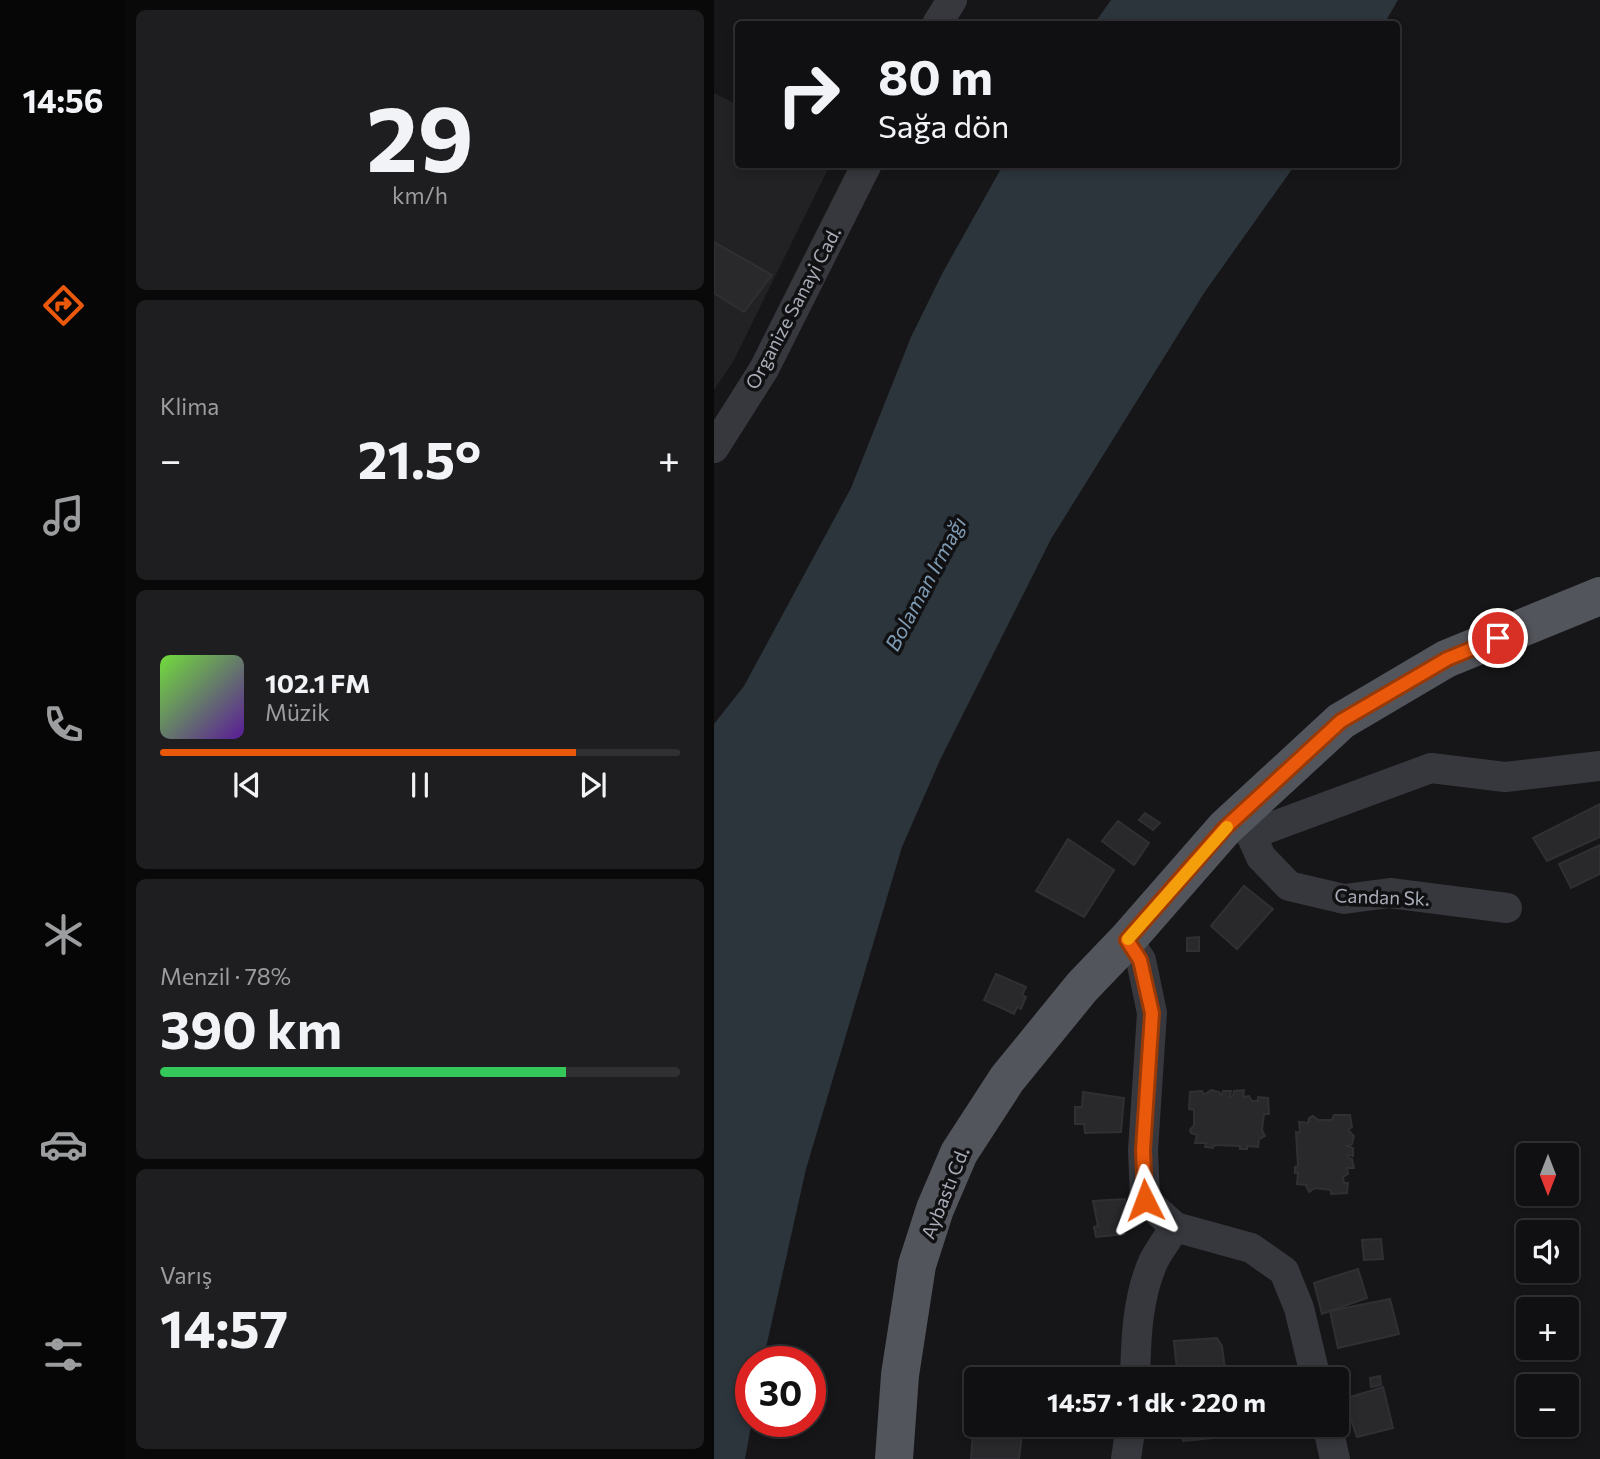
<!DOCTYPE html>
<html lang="tr">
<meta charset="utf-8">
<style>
body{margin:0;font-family:Commissioner,sans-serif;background:#1e1e20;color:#f1f3f6;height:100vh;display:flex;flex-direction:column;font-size:26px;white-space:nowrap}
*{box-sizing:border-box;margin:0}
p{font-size:23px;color:#9c9d9f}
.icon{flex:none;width:38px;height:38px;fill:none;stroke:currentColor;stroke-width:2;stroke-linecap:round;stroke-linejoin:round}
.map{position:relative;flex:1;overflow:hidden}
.panel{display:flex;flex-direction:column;gap:10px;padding:10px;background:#09090a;width:588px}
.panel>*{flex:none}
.top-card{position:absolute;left:21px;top:21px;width:665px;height:147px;border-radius:7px;box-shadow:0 4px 10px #0003,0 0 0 2px #303032;background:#101012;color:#f1f3f6;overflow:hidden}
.needle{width:46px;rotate:180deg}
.buttons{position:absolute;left:802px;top:1143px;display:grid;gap:14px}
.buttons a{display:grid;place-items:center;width:63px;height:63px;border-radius:7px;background:#101012;box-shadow:0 4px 10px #0003,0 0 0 2px #303032;font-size:35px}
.speed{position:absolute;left:21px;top:1346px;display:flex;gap:14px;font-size:35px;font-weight:700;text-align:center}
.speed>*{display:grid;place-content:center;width:91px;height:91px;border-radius:50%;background:#101012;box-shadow:0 4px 10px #0003,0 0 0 2px #303032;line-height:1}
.speed .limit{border:10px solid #d22;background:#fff;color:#111}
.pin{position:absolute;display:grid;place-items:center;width:60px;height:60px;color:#fff;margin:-30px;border:4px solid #fff;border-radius:50%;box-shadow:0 2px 7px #0007}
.me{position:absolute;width:77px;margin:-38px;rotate:357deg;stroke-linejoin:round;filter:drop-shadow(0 0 5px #0008)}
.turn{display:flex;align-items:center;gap:24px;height:147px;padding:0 28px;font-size:32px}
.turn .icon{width:91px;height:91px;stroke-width:2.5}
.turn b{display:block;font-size:49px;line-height:60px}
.big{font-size:52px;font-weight:700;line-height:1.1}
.panel .widget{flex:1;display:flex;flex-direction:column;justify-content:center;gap:10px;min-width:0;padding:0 24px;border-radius:10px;background:#1e1e20}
.panel .dial{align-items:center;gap:0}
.dial b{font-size:91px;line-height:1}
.song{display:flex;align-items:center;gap:21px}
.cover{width:84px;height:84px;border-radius:10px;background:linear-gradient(135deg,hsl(100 70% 55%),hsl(270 70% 35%))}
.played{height:7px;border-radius:4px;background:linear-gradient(90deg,#ea580c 80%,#303032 80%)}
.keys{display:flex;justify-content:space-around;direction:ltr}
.heat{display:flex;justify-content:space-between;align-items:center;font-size:38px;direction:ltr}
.charge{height:10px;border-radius:5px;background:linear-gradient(90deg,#34c759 78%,#303032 0)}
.trip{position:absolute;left:250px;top:1367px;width:385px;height:70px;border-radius:7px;background:#101012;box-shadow:0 4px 10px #0003,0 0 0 2px #303032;font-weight:700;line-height:70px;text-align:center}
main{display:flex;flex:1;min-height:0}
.tabs{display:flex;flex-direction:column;width:126px;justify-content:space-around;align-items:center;background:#060607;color:#9c9d9f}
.tabs .icon{width:49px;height:49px}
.tabs .on{color:#ea580c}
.tabs b{font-size:32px;color:#f1f3f6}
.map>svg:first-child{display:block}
</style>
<main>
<nav class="tabs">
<b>14:56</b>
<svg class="icon on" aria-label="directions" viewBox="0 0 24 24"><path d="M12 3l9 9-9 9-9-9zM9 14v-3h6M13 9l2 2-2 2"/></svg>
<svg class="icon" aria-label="music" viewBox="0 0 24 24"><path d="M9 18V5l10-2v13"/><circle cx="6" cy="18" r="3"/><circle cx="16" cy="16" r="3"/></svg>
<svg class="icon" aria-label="phone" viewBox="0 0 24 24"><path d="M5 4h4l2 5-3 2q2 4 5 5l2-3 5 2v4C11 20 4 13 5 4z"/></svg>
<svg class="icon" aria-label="climate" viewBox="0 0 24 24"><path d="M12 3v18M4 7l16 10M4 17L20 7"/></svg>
<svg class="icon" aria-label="car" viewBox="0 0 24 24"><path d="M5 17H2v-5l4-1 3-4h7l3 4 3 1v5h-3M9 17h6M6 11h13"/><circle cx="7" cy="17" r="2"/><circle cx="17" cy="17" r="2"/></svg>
<svg class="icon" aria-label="filters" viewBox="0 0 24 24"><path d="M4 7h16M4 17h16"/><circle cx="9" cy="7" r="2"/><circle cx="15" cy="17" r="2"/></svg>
</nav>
<section class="panel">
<div class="widget dial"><b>29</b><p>km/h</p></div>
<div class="widget"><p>Klima</p>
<div class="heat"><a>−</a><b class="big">21.5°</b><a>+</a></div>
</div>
<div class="widget">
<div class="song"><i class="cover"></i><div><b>102.1 FM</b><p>Müzik</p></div></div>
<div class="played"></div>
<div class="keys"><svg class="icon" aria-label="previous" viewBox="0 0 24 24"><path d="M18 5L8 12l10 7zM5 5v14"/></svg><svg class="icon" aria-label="pause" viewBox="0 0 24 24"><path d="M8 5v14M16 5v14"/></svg><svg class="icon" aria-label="next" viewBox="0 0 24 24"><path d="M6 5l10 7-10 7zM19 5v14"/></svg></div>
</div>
<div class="widget"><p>Menzil · 78%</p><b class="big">390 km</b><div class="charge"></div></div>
<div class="widget"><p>Varış</p><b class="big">14:57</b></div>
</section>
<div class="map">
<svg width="886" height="1459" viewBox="0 0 886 1459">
<rect width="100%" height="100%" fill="#161618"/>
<!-- built -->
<polygon fill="#222225" points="0,93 24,105 24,164 116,165 19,362 0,390"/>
<!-- water -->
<g fill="#2c353c">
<polygon points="397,0 684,0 670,24 380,24"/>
<polygon points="289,165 581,165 490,293 337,539 226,760 188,847 92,1169 49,1361 37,1362 38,1421 31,1459 0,1459 0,724 30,686 137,488 197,337 228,274"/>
</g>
<!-- building -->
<g fill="#29292c" stroke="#303034" stroke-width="2">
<polygon points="0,242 58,275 30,312 0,293"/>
<polygon points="886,804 886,837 833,861 819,838"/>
<polygon points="431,813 446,823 439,830 425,820"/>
<polygon points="404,821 435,843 420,865 388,841"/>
<polygon points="354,839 400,870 370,917 322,891"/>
<polygon points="886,845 886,874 857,888 845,864"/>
<polygon points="530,886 559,909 523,949 497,926"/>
<polygon points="485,937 485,951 473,951 473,938"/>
<polygon points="282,974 312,987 308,995 312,997 307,1009 303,1007 300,1014 270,1000"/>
<polygon points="497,1090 505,1092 507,1096 509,1091 517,1091 516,1097 519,1096 520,1091 530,1090 529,1097 535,1096 538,1101 544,1101 544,1097 554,1098 555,1114 550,1114 548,1130 551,1136 545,1139 544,1147 533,1146 533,1149 526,1149 526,1146 500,1145 499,1148 491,1147 492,1143 481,1143 483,1135 477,1133 476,1130 480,1125 480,1110 475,1109 476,1092 488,1091 490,1095"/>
<polygon points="369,1092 410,1098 407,1132 371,1133 370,1124 361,1124 361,1107 368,1107"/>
<polygon points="620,1115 636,1115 638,1127 634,1130 640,1136 638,1144 633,1146 639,1148 639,1156 633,1155 634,1158 638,1159 640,1168 633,1168 634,1174 629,1177 630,1183 634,1183 633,1193 617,1194 617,1190 601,1188 595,1192 592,1185 583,1184 584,1173 581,1173 581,1167 584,1166 582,1132 586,1133 585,1122 594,1123 595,1118 599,1116 604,1120 618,1120"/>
<polygon points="411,1199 415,1225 409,1228 410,1234 382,1237 380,1227 384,1226 379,1201"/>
<polygon points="667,1239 669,1259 650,1260 648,1240"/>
<polygon points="644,1269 653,1298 608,1314 600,1283"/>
<polygon points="676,1299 685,1334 624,1348 616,1311"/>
<polygon points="503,1338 508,1346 512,1377 530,1375 533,1379 464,1379 460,1341"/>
<polygon points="666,1376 667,1385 657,1387 656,1378"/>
<polygon points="669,1387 679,1428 643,1437 630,1399"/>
<polygon points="468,1424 561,1424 562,1432 469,1441"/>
<polygon points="259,1431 308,1434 305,1459 257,1459"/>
</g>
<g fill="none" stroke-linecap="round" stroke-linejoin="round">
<!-- minor -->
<g stroke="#37383d" stroke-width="30">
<polyline points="223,24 238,0"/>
<polyline points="0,448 50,369 153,164"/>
<polyline points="511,828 552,829 717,768 791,777 886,766"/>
<polyline points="534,828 547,857 575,886 630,899 676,893 793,908"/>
<polyline points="413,940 427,960 438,1013 429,1150 431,1200 461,1227 537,1248 570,1271 585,1308 602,1379"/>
<path d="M421,1379C422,1339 423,1297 440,1260C446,1249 454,1238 461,1227"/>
<polyline points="613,1424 621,1459"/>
<polyline points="412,1459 417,1424"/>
</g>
<!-- major -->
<polyline stroke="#53555c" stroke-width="38" points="180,1459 186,1375 203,1265 221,1209 245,1153 293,1079 368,987 413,940 511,828 627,721 732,659 886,596"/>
</g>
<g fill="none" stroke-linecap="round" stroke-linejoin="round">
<!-- route casing -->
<g stroke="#983908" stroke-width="18">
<polyline id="route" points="431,1200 429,1150 438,1013 426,960 413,940 511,828 627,721 733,659 784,638"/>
</g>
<!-- route -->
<use href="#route" stroke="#ea580c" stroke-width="12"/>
<!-- slow -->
<polyline stroke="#f59e0b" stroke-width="12" points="414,939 513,827"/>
</g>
<g text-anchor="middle" stroke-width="7" stroke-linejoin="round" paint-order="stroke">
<!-- street labels -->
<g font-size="19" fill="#a8adb8" stroke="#111113">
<text transform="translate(79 308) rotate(-62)" y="7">Organize Sanayi Cad.</text>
<text transform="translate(668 897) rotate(2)" y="7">Candan Sk.</text>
<text transform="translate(231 1193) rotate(-68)" y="7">Aybastı Cd.</text>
</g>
<!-- water labels -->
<g font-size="21" font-style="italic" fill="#7f9bb3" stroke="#111113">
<text transform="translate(212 584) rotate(-62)" y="7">Bolaman Irmağı</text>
</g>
</g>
</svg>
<div class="buttons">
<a><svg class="needle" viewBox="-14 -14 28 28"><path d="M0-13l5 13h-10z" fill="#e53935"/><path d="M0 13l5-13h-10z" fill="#9c9d9f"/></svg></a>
<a><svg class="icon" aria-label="sound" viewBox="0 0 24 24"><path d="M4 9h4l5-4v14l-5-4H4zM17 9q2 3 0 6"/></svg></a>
<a>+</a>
<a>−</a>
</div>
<div class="speed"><div class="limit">30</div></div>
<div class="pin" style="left:784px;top:638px;background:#d93025"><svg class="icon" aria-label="arrive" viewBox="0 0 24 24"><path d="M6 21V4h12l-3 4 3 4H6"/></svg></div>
<svg class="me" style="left:431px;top:1200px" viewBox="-20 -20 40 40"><path d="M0-17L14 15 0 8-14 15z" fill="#ea580c" stroke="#fff" stroke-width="4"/></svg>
<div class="trip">14:57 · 1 dk · 220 m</div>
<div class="top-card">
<div class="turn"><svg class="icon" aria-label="right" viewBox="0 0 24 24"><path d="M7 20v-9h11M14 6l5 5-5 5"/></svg><div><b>80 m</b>Sağa dön</div></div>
</div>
</div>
</main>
